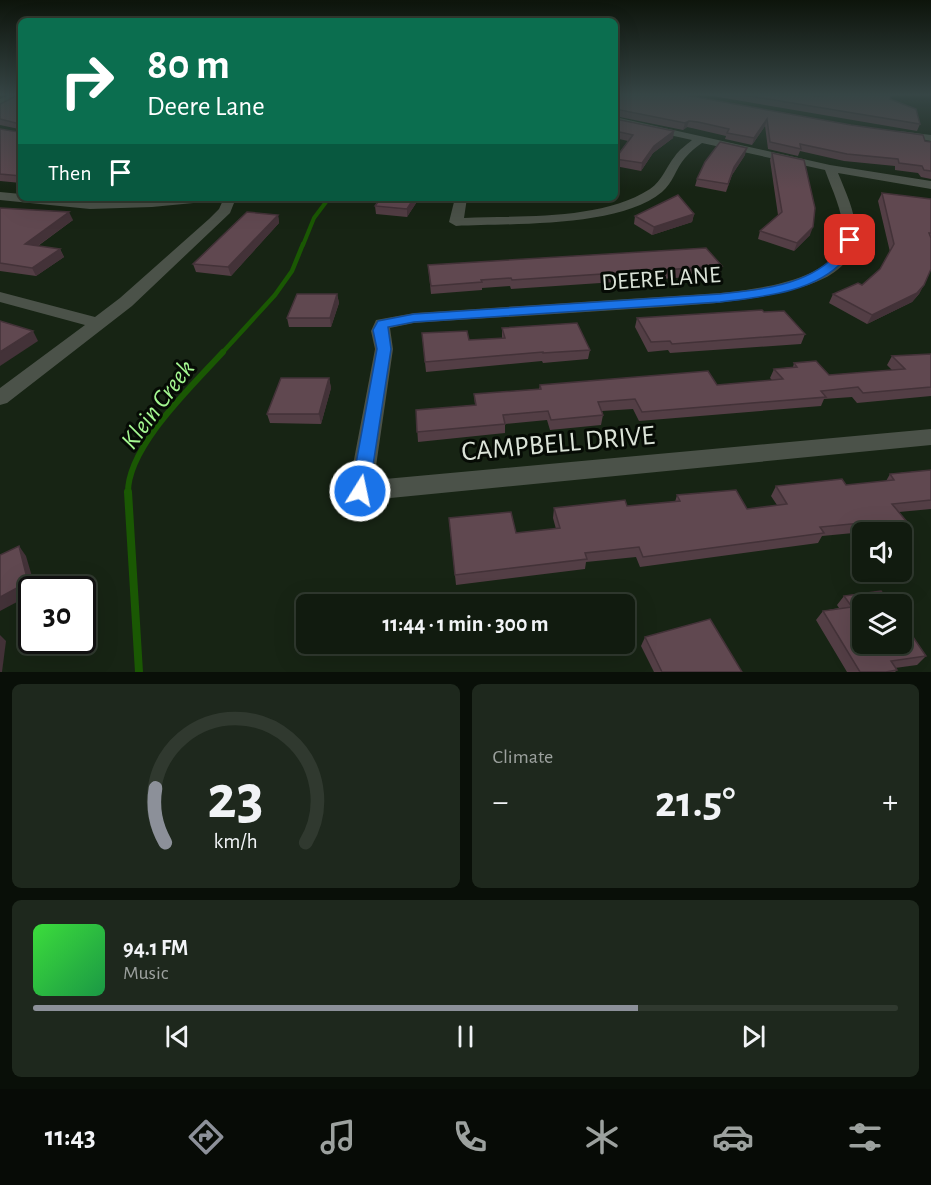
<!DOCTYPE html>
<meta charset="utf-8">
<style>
body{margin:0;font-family:"Alegreya Sans",sans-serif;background:#1e281d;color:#f1f3f6;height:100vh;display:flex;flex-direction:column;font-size:22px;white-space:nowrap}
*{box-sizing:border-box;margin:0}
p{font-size:20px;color:#9ca19e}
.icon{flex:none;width:33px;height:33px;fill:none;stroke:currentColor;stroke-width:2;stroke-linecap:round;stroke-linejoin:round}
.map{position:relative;height:672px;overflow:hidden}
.side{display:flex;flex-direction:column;gap:12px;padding:12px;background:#090f08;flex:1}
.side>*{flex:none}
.guide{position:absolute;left:18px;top:18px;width:600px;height:183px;border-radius:9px;box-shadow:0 6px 24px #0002,0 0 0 2px #30392f;background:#0b6e4f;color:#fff;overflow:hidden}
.controls{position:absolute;left:852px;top:522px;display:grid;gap:12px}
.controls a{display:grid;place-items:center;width:60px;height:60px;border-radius:9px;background:#111b0f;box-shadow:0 6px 24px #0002,0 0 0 2px #30392f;font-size:30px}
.speed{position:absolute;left:18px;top:576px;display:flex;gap:12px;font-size:30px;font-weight:700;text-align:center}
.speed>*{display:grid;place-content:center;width:78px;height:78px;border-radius:50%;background:#111b0f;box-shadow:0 6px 24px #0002,0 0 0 2px #30392f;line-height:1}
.speed .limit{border:3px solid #111;border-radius:9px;background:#fff;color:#111}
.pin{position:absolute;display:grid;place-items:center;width:51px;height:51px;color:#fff;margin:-26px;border-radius:12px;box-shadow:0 3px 9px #0006}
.me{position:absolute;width:66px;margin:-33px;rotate:10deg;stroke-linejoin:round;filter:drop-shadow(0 0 4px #0008)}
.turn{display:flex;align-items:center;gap:21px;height:126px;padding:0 30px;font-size:27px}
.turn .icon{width:78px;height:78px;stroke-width:2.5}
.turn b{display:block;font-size:42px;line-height:51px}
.then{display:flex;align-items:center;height:57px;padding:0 30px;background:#0003;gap:12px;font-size:22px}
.big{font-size:45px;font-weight:600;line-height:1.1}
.side .tile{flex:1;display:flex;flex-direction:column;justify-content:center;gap:9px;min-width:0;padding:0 21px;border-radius:9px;background:#1e281d}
.side .dial{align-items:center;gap:0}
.dial svg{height:156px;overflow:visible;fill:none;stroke:#30392f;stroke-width:7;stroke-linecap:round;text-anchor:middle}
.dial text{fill:#f1f3f6;stroke:none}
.song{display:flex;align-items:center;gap:18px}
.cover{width:72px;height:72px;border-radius:9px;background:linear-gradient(135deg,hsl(120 70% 55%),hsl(140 70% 35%))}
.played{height:6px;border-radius:3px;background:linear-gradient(90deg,#8c9099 70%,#30392f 70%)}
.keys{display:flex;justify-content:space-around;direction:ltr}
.heat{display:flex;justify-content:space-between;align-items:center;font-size:33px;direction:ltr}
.side .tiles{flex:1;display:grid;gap:12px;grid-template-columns:1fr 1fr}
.tile:last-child{grid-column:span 2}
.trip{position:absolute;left:296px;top:594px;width:339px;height:60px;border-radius:9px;background:#111b0f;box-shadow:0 6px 24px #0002,0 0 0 2px #30392f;font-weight:600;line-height:60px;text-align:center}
.dock{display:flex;height:96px;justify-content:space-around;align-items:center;background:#070b06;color:#9ca19e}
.dock .icon{width:42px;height:42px}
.dock .active{color:#8c9099}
.dock b{font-size:27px;color:#f1f3f6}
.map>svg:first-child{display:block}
</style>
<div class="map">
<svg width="931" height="672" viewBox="0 0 931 672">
<rect width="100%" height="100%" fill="#172414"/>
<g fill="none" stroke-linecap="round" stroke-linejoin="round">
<!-- stream-far3 -->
<polyline stroke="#1a5803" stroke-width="4" points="303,245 314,218 329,198"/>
<!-- stream-far2 -->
<polyline stroke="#1a5803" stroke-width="4.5" points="222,353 275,295 292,271 303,244"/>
<!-- stream-far1 -->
<path stroke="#1a5803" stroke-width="6" d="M128,493C127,447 193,385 223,352"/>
<!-- stream -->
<polyline stroke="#1a5803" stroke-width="8" points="128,492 139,672"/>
<!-- minor -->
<g fill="#4b5249" fill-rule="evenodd">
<polygon points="8,95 18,95 0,106 0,99"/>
<path d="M615,117L830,165L931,181V189L838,173C848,198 864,228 850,255C841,273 817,283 798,288C744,304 687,305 632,309C559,314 487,318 414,323L390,328L393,349L374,480L931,429V445L360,501L352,498L348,491L375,349L371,331L376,320L414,313L720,293C755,289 842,281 843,232C843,211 832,190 825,170L702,143C696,147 690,152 685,158C676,168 673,183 662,192C619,228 511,223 456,226L449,222L455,198H467L464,218C521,215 600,221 650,189C662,181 666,167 675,156C679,150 686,145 692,140L615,123Z"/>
<polygon points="900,131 931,135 931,141 896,136 895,134"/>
<polygon points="0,192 21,194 21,198 90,201 210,198 204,202 152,207 90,209 0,200"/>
<polygon points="224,198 236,198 230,213 132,306 7,403 0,405 0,388 85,325 0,302 0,292 95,317 120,298 209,219 219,209"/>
</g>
</g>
<!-- wall -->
<g fill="#533e45">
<polygon points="21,95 21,183 0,181 0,129 18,132 19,129 0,125 0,104"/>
<polygon points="615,95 931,142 931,179 921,177 918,173 895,170 895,166 844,161 800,151 798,156 768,149 765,126 752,145 725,139 726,136 696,129 687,127 683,130 615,116 615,119 674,131 673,138 653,153 641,171 615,166 615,158 628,141 615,138"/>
<polygon points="707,95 820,95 819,96 890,99 920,124 917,131"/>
<polygon points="772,153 810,235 794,251 758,239 760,231 778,215 770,160"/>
<polygon points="745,155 732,175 726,192 695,186 697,179"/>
<polygon points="882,193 931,199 931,269 919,294 912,302 867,324 829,303 833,294 862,285 880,269 890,252 878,201"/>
<polygon points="381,198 429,198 427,201 418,200 407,217 376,214 375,206"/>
<polygon points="495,198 523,198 521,203 495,200"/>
<polygon points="0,208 73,220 38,246 60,249 64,257 36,276 0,271"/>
<polygon points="694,214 692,222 652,235 634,224 635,216"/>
<polygon points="278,215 279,223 231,276 196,272 193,264"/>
<polygon points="428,265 722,266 720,275 511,289 510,286 482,288 482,290 431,294"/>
<polygon points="337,294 339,303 331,327 289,327 287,318"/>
<polygon points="764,312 805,334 801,344 670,353 668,350 648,352 635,327 637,318"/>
<polygon points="502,328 590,350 588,359 543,363 542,361 426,372 422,333 469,340 502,338"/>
<polygon points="931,354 931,396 857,403 852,397 824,399 821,406 639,421 633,409 602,411 603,415 601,425 550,430 547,420 505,424 505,433 418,442 416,410 475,405 474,394 539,389 540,385 717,385 772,380 770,378 774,369 793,367 794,363 829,375 892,370 887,365 892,356"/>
<polygon points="329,378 331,388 321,424 270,423 267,414"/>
<polygon points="931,470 931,509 899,512 912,528 904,538 902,538 902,532 864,532 822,536 818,543 640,567 636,557 586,562 585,569 456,585 449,518 516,533 556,529 553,518 554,508 627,506 675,502 677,495 747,509 777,505 771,496 776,486 846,485 886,481 890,474"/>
<polygon points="844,596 926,656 917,665 895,668 897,670 895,672 847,672 816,620 823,611 839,608 837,605"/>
<polygon points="645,637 742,672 654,672 641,646"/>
</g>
<!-- shaded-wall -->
<g fill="#433238">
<polygon points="767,119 765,126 752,145 754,138"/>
<polygon points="689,121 687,127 683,130 685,123"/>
<polygon points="674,131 673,138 653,153 641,171 642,163 654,146"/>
<polygon points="747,148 745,155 732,175 726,192 734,167"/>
<polygon points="414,198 418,198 418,200 407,217 407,209"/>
<polygon points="69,212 73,220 29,252 25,244"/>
<polygon points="694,214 692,222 652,235 654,227"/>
<polygon points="278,215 279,223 231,276 228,267"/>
<polygon points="813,227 810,235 794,251 797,243"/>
<polygon points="60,249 64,257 36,276 32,268"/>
<polygon points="924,285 919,294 912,302 867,324 872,315"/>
<polygon points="337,294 339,303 331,327 330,318"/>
<polygon points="33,331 38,341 0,366 0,352"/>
<polygon points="329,378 331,388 321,424 319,414"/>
<polygon points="19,546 26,556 36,590 32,590 32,594 0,611 0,597"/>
<polygon points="0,635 6,641 2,672 0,672"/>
</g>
<!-- building -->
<g fill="#604850" stroke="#433238" stroke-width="1.5">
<polygon points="18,95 21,95 21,176 0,174 0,129 18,132 20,124 0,119 0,104"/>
<polygon points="615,95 685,95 851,125 923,135 925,141 931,142 931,171 924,170 922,166 899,163 898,159 847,154 800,144 801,149 770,142 767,119 754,138 727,133 729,129 698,122 689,121 685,123 615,109"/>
<polygon points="743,95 816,95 815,96 832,95 891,95 890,99 916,109 920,124"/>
<polygon points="615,114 615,119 674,131 654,146 642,163 615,159 633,135 615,131"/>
<polygon points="720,142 747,148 734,167 728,184 697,179 705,162"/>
<polygon points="772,153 804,160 815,208 813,227 797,243 760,231 782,212"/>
<polygon points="882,193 931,199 931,233 929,233 931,238 931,269 924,285 917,293 872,315 833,294 858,283 862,285 880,269 894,244"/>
<polygon points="678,195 694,214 654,227 635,216"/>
<polygon points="381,198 414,198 407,209 375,206"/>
<polygon points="0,208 69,212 25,244 60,249 32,268 0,263"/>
<polygon points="247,212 278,215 228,267 193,264"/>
<polygon points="706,248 722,266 512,280 511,278 481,280 482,282 431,286 428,265"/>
<polygon points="297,294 337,294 330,318 287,318"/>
<polygon points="762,310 764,312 784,311 805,334 672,344 670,341 651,342 637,318"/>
<polygon points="0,321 33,331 0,352"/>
<polygon points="577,323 590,350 543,353 543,352 425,362 422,333 467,331 469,340 505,338 502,328"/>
<polygon points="931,354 931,387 863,393 858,387 821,391 826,397 642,412 635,399 598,402 603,415 551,420 548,411 503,415 505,424 417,432 416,410 476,405 474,394 541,389 540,385 708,371 717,385 783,379 774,369 797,367 794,363 816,361 829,375 905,369 892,356"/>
<polygon points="281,378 329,378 319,414 267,414"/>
<polygon points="931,470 931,500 892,504 912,528 878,531 871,522 820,527 824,533 643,557 639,547 585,553 587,559 455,575 449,518 511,512 516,533 560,528 554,508 625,500 627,506 680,501 677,495 736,490 747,509 787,504 776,486 842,479 846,485 894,480 890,474"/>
<polygon points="19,546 28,582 0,597 0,555"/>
<polygon points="881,591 890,604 862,604 862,644 902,644 902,621 926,656 891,661 897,670 886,672 860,672 823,611 852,607 844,596"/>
<polygon points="710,619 742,672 662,672 645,637"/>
</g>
<!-- sky -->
<linearGradient id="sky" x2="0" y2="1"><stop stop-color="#0d140b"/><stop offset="0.5" stop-color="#364545"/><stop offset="1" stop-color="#364545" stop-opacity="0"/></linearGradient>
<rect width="931" height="189" fill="url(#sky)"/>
<!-- route -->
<path fill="#1a73e8" stroke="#114b97" stroke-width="1.5" d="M850,236L855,240C852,246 849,255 844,260C815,293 760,297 720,302L414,322L388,327L391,349L369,491L367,496L360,498L354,496L351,491L377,349L373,330L378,321L414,314L720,294C758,290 805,286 834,257C839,252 842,244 846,237Z"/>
<g text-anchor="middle" stroke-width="6" stroke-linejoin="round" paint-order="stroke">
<!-- street labels -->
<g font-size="24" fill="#dbe3d8" stroke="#060b05">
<text transform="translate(661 278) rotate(-4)" y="8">DEERE LANE</text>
</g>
<!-- water labels -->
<g font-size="26" font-style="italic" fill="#a4f891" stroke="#060b05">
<text transform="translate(157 404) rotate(-53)" y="9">Klein Creek</text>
</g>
<!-- near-street labels -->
<g font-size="28" fill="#dbe3d8" stroke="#060b05">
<text transform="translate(558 442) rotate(-5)" y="10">CAMPBELL DRIVE</text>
</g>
</g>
</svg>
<div class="controls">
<a><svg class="icon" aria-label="sound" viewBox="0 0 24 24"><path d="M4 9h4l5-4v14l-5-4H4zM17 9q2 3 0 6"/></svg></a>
<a><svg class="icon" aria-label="layers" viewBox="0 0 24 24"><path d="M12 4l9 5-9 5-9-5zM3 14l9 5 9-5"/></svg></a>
</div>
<div class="speed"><div class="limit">30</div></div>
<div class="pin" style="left:850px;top:240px;background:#d93025"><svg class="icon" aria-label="arrive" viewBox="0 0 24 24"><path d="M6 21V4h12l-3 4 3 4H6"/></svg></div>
<svg class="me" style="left:360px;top:491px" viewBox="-20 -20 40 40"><circle r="17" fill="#1a73e8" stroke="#fff" stroke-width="3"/><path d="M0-11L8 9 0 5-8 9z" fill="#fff"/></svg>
<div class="trip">11:44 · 1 min · 300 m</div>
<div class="guide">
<div class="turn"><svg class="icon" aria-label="right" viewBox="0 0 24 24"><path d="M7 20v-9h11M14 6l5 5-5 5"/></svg><div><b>80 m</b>Deere Lane</div></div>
<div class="then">Then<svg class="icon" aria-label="arrive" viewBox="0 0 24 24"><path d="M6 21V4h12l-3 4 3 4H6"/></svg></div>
</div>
</div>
<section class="side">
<div class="tiles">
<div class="tile dial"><svg viewBox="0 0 100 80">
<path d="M14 69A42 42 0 1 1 86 69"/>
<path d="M14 69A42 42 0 0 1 9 41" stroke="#8c9099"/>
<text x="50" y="56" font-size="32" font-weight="700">23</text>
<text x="50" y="72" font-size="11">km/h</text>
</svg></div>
<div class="tile"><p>Climate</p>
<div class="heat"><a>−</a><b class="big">21.5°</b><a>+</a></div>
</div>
<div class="tile">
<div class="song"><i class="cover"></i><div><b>94.1 FM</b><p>Music</p></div></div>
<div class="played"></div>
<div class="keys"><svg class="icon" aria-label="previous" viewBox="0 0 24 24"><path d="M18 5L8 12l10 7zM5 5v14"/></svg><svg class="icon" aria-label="pause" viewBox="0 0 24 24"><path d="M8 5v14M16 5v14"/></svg><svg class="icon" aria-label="next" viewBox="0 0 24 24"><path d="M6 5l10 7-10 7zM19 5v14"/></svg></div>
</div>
</div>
</section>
<nav class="dock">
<b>11:43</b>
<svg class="icon active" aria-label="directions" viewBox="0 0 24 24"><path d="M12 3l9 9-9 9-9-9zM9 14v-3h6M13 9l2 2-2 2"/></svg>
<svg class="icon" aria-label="music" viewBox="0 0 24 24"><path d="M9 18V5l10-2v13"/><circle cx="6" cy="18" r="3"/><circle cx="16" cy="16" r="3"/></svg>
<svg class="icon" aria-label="phone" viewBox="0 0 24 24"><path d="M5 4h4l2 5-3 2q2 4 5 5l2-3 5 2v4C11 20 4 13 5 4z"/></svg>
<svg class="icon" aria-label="climate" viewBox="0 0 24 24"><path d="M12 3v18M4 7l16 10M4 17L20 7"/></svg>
<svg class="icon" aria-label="car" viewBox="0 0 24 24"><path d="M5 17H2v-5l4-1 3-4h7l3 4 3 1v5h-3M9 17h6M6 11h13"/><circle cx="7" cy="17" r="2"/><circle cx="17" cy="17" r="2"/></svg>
<svg class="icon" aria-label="filters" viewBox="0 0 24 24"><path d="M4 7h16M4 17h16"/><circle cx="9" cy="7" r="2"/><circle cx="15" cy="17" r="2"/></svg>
</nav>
